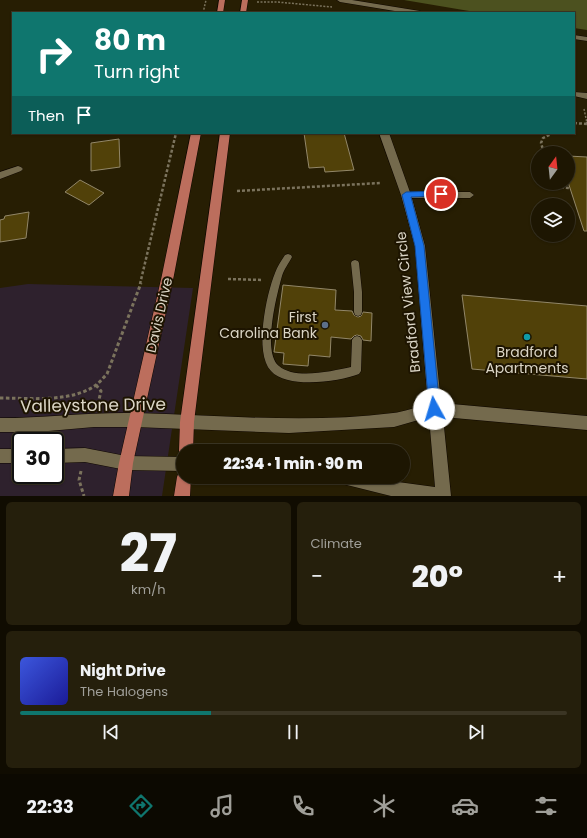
<!DOCTYPE html>
<meta charset="utf-8">
<style>
body{margin:0;font-family:Poppins,sans-serif;background:#251f0c;color:#f1f3f6;height:100vh;display:flex;flex-direction:column;font-size:15px;white-space:nowrap}
*{box-sizing:border-box;margin:0}
p{font-size:13px;color:#a09f99}
.icon{flex:none;width:22px;height:22px;fill:none;stroke:currentColor;stroke-width:2;stroke-linecap:round;stroke-linejoin:round}
.map{position:relative;height:496px;overflow:hidden}
.side{display:flex;flex-direction:column;gap:6px;padding:6px;background:#100c01;flex:1}
.side>*{flex:none}
.hud{position:absolute;left:12px;top:12px;width:563px;height:122px;border-radius:0px;box-shadow:0 1px 3px #0004,0 0 0 1px #3b3524;background:#0f766e;color:#fff;overflow:hidden}
.needle{width:26px;rotate:15deg}
.fabs{position:absolute;left:531px;top:146px;display:grid;gap:8px}
.fabs a{display:grid;place-items:center;width:44px;height:44px;border-radius:50%;background:#1d1602;box-shadow:0 1px 3px #0004,0 0 0 1px #3b3524;font-size:20px}
.speed{position:absolute;left:12px;top:432px;display:flex;gap:8px;font-size:20px;font-weight:700;text-align:center}
.speed>*{display:grid;place-content:center;width:52px;height:52px;border-radius:50%;background:#1d1602;box-shadow:0 1px 3px #0004,0 0 0 1px #3b3524;line-height:1}
.speed .limit{border:2px solid #111;border-radius:6px;background:#fff;color:#111}
.pin{position:absolute;display:grid;place-items:center;width:34px;height:34px;color:#fff;margin:-17px;border:2px solid #fff;border-radius:50%;box-shadow:0 1px 4px #0007}
.me{position:absolute;width:44px;margin:-22px;rotate:354deg;stroke-linejoin:round;filter:drop-shadow(0 0 3px #0008)}
.turn{display:flex;align-items:center;gap:14px;height:84px;padding:0 16px;font-size:18px}
.turn .icon{width:52px;height:52px;stroke-width:2.5}
.turn b{display:block;font-size:28px;line-height:34px}
.then{display:flex;align-items:center;height:38px;padding:0 16px;background:#0003;gap:8px;font-size:15px}
.big{font-size:30px;font-weight:800;line-height:1.1}
.side .widget{flex:1;display:flex;flex-direction:column;justify-content:center;gap:6px;min-width:0;padding:0 14px;border-radius:6px;background:#251f0c}
.side .dial{align-items:center;gap:0}
.dial b{font-size:52px;line-height:1}
.song{display:flex;align-items:center;gap:12px}
.cover{width:48px;height:48px;border-radius:6px;background:linear-gradient(135deg,hsl(230 70% 55%),hsl(240 70% 35%))}
.played{height:4px;border-radius:2px;background:linear-gradient(90deg,#0f766e 35%,#3b3524 35%)}
.keys{display:flex;justify-content:space-around;direction:ltr}
.heat{display:flex;justify-content:space-between;align-items:center;font-size:22px;direction:ltr}
.side .tiles{flex:1;display:grid;gap:6px;grid-template-columns:1fr 1fr}
.widget:last-child{grid-column:span 2}
.trip{position:absolute;left:176px;top:444px;width:234px;height:40px;border-radius:20px;background:#1d1602;box-shadow:0 1px 3px #0004,0 0 0 1px #3b3524;font-weight:800;line-height:40px;text-align:center}
.tab-bar{display:flex;height:64px;justify-content:space-around;align-items:center;background:#0c0901;color:#a09f99}
.tab-bar .icon{width:28px;height:28px}
.tab-bar .selected{color:#0f766e}
.tab-bar b{font-size:18px;color:#f1f3f6}
.map>svg:first-child{display:block}
</style>
<div class="map">
<svg width="587" height="496" viewBox="0 0 587 496">
<rect width="100%" height="100%" fill="#271e03"/>
<!-- commercial -->
<path fill="#2e212d" fill-rule="evenodd" d="M28,284L193,288L162,496H0V288ZM21,441H55V475H21Z"/>
<!-- forest -->
<polygon fill="#4c511f" points="404,0 587,0 587,30 574,28 574,13 481,13"/>
<!-- building -->
<g fill="#514109" stroke="#928769">
<polygon points="304,133 344,133 354,170 325,172 324,167 309,168"/>
<polygon points="119,139 120,167 91,171 91,143"/>
<polygon points="568,156 587,157 587,231 584,231 568,182"/>
<polygon points="80,180 104,193 89,205 65,192"/>
<polygon points="29,212 26,238 0,242 0,220 4,219 5,216"/>
<polygon points="283,285 336,290 335,310 352,311 354,315 358,317 361,316 363,312 372,313 371,341 363,340 361,336 357,335 354,336 351,339 331,337 330,357 309,355 308,366 283,364 284,353 274,352"/>
<polygon points="462,295 587,306 587,379 472,369"/>
</g>
<g fill="none" stroke-linecap="round" stroke-linejoin="round">
<!-- service casing -->
<g stroke="#0f0700" stroke-width="1">
<g id="service">
<polygon points="406,192 470,192 474,195 470,198 406,198 402,195"/>
<path d="M288,254L291,255L292,257C289,263 284,269 282,276C277,294 262,352 279,366C295,380 332,371 351,367L352,340L354,337L357,336L360,337L362,340L361,371L359,374C339,382 287,389 271,371C254,353 266,295 275,273C277,267 281,261 285,255Z"/>
<polygon points="355,260 358,261 359,263 362,292 362,312 361,315 358,316 355,315 354,312 354,292 351,263 352,261"/>
</g>
</g>
<!-- minor casing -->
<g stroke="#0f0700" stroke-width="1">
<g id="minor">
<polygon points="337,0 352,0 420,11 423,13 407,13 340,2"/>
<polygon points="574,35 587,37 587,41 574,39"/>
<polygon points="574,92 587,93 587,99 574,96"/>
<path d="M379,133H389L411,195L425,246L441,403L587,416V430L443,417L451,496H391L343,484L338,482L336,477H375L398,482L435,487L429,417L394,427L289,433L135,427H94L37,432H0V418C45,418 90,412 136,413C221,415 307,424 393,413C404,412 416,407 428,404L415,246L401,195Z"/>
<polygon points="18,166 21,167 23,169 21,171 0,179 0,172"/>
<polygon points="85,448 126,456 183,457 183,471 126,470 85,462 55,463 55,449"/>
<rect x="0" y="449" width="21" height="14"/>
</g>
</g>
<!-- primary casing -->
<g stroke="#0f0700" stroke-width="1">
<g id="primary">
<polygon points="219,0 225,0 223,13 217,13"/>
<polygon points="242,0 248,0 246,13 240,13"/>
<polygon points="191,133 201,133 174,275 133,463 129,496 113,496 119,463 162,275"/>
<polygon points="220,133 230,133 194,422 193,451 183,451 183,457 181,456 179,451 180,422"/>
<polygon points="183,470 183,477 191,477 190,496 174,496 177,477 179,472"/>
</g>
</g>
<!-- path-far2 -->
<g stroke="#7b735d" stroke-width="1.5" stroke-dasharray="2 1.5" stroke-linecap="butt">
<polyline points="257,2 277,2 332,7"/>
<polyline points="203,13 206,0"/>
<polyline points="584,109 587,123"/>
</g>
<!-- path-far1 -->
<g stroke="#7b735d" stroke-width="2.5" stroke-dasharray="3 2" stroke-linecap="butt">
<polyline points="587,122 587,124"/>
<polyline points="574,123 587,124"/>
<polyline points="544,153 541,143 543,138 553,133"/>
<polyline points="554,183 555,187 570,188"/>
<polyline points="237,191 381,183"/>
<polyline points="228,279 263,280"/>
<polyline points="140,284 176,133"/>
</g>
<!-- path -->
<g stroke="#7b735d" stroke-width="3" stroke-dasharray="3.5 2.5" stroke-linecap="butt">
<polyline points="96,385 101,391 98,404"/>
<path d="M0,398C29,398 71,403 96,385C100,382 103,378 107,374L141,283"/>
<polyline points="81,471 79,480 84,496"/>
</g>
<!-- service -->
<use href="#service" fill="#746a4d" fill-rule="evenodd"/>
<!-- minor -->
<use href="#minor" fill="#746a4d" fill-rule="evenodd"/>
<!-- primary -->
<use href="#primary" fill="#bc6e5d" fill-rule="evenodd"/>
</g>
<!-- route -->
<polygon fill="#1a73e8" stroke="#114b97" points="441,191 444,192 445,194 444,196 411,197 424,246 440,409 438,413 434,415 430,413 429,409 415,246 402,195 406,192"/>
<!-- markers -->
<circle fill="#5c6f8a" stroke="#1d1400" stroke-width="1.5" cx="325" cy="325" r="4"/>
<circle fill="#0f9aa8" stroke="#1d1400" stroke-width="1.5" cx="527" cy="337" r="4"/>
<g text-anchor="middle" stroke-width="4" stroke-linejoin="round" paint-order="stroke">
<!-- street labels -->
<g font-size="14" fill="#dbd5c5" stroke="#1d1400">
<text transform="translate(408 302) rotate(-96)" y="5">Bradford View Circle</text>
<text transform="translate(159 315) rotate(-77)" y="5">Davis Drive</text>
</g>
<!-- poi labels -->
<g font-size="14" fill="#dbd5c5" stroke="#1d1400" text-anchor="end">
<text x="317" y="322">First<tspan x="317" dy="16">Carolina Bank</tspan></text>
<text x="527" y="357" text-anchor="middle">Bradford<tspan x="527" dy="16">Apartments</tspan></text>
</g>
<!-- near-street labels -->
<g font-size="17" fill="#dbd5c5" stroke="#1d1400">
<text transform="translate(93 405) rotate(-1)" y="6">Valleystone Drive</text>
</g>
</g>
</svg>
<div class="fabs">
<a><svg class="needle" viewBox="-14 -14 28 28"><path d="M0-13l5 13h-10z" fill="#e53935"/><path d="M0 13l5-13h-10z" fill="#a09f99"/></svg></a>
<a><svg class="icon" aria-label="layers" viewBox="0 0 24 24"><path d="M12 4l9 5-9 5-9-5zM3 14l9 5 9-5"/></svg></a>
</div>
<div class="speed"><div class="limit">30</div></div>
<div class="pin" style="left:441px;top:194px;background:#d93025"><svg class="icon" aria-label="arrive" viewBox="0 0 24 24"><path d="M6 21V4h12l-3 4 3 4H6"/></svg></div>
<svg class="me" style="left:434px;top:409px" viewBox="-20 -20 40 40"><circle r="19" fill="#fff"/><path d="M0-13L10 11 0 6-10 11z" fill="#1a73e8"/></svg>
<div class="trip">22:34 · 1 min · 90 m</div>
<div class="hud">
<div class="turn"><svg class="icon" aria-label="right" viewBox="0 0 24 24"><path d="M7 20v-9h11M14 6l5 5-5 5"/></svg><div><b>80 m</b>Turn right</div></div>
<div class="then">Then<svg class="icon" aria-label="arrive" viewBox="0 0 24 24"><path d="M6 21V4h12l-3 4 3 4H6"/></svg></div>
</div>
</div>
<section class="side">
<div class="tiles">
<div class="widget dial"><b>27</b><p>km/h</p></div>
<div class="widget"><p>Climate</p>
<div class="heat"><a>−</a><b class="big">20°</b><a>+</a></div>
</div>
<div class="widget">
<div class="song"><i class="cover"></i><div><b>Night Drive</b><p>The Halogens</p></div></div>
<div class="played"></div>
<div class="keys"><svg class="icon" aria-label="previous" viewBox="0 0 24 24"><path d="M18 5L8 12l10 7zM5 5v14"/></svg><svg class="icon" aria-label="pause" viewBox="0 0 24 24"><path d="M8 5v14M16 5v14"/></svg><svg class="icon" aria-label="next" viewBox="0 0 24 24"><path d="M6 5l10 7-10 7zM19 5v14"/></svg></div>
</div>
</div>
</section>
<nav class="tab-bar">
<b>22:33</b>
<svg class="icon selected" aria-label="directions" viewBox="0 0 24 24"><path d="M12 3l9 9-9 9-9-9zM9 14v-3h6M13 9l2 2-2 2"/></svg>
<svg class="icon" aria-label="music" viewBox="0 0 24 24"><path d="M9 18V5l10-2v13"/><circle cx="6" cy="18" r="3"/><circle cx="16" cy="16" r="3"/></svg>
<svg class="icon" aria-label="phone" viewBox="0 0 24 24"><path d="M5 4h4l2 5-3 2q2 4 5 5l2-3 5 2v4C11 20 4 13 5 4z"/></svg>
<svg class="icon" aria-label="climate" viewBox="0 0 24 24"><path d="M12 3v18M4 7l16 10M4 17L20 7"/></svg>
<svg class="icon" aria-label="car" viewBox="0 0 24 24"><path d="M5 17H2v-5l4-1 3-4h7l3 4 3 1v5h-3M9 17h6M6 11h13"/><circle cx="7" cy="17" r="2"/><circle cx="17" cy="17" r="2"/></svg>
<svg class="icon" aria-label="filters" viewBox="0 0 24 24"><path d="M4 7h16M4 17h16"/><circle cx="9" cy="7" r="2"/><circle cx="15" cy="17" r="2"/></svg>
</nav>
